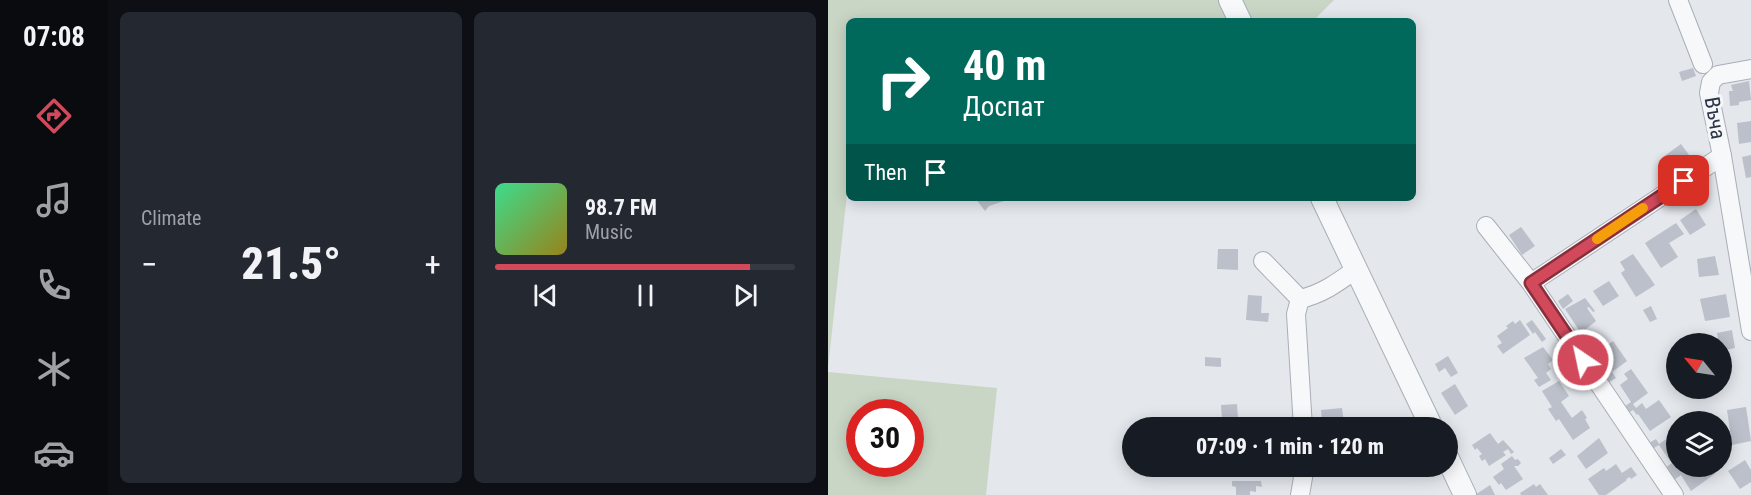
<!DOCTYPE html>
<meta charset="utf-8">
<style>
body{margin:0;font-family:"Roboto Condensed",sans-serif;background:#242831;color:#f1f3f6;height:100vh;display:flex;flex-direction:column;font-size:22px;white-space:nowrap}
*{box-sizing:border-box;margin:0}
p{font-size:20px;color:#9ea1a6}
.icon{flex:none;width:33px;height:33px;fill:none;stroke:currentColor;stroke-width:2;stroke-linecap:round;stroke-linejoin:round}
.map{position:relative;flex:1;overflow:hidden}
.drawer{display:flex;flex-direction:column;gap:12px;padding:12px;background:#0d0f14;width:720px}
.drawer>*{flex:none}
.top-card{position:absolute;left:18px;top:18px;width:570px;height:183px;border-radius:9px;box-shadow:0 3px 15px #0003;background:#00695c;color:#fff;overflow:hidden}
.needle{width:39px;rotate:300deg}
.controls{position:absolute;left:838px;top:333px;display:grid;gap:12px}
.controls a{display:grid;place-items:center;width:66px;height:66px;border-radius:50%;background:#171b24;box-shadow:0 3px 15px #0003;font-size:30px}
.speed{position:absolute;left:18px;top:399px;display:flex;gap:12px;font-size:30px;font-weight:700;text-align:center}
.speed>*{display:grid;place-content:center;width:78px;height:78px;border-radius:50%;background:#171b24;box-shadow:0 3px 15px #0003;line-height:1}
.speed .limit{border:9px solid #d22;background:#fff;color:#111}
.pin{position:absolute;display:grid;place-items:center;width:51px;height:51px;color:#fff;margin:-26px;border-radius:12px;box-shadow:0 3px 9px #0006}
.me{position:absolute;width:66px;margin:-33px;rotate:326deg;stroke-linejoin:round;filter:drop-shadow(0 0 4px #0008)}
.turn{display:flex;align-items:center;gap:21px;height:126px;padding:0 18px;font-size:27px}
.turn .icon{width:78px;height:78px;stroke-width:2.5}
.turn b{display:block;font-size:42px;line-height:51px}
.then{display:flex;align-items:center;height:57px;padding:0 18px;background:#0003;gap:12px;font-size:22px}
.big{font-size:45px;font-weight:800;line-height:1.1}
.drawer .widget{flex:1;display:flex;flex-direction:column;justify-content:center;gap:9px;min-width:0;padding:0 21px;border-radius:9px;background:#242831}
.song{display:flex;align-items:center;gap:18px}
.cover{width:72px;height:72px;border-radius:9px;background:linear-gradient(135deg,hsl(150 70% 55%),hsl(50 70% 35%))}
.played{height:6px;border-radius:3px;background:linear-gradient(90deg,#d1495b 85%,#363941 85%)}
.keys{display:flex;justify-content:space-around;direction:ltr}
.heat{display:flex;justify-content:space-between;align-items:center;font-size:33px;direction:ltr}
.drawer .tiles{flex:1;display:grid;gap:12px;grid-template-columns:repeat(2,1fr)}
.trip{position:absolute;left:294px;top:417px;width:336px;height:60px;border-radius:30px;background:#171b24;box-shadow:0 3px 15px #0003;font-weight:800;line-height:60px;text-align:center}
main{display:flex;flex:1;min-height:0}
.tabs{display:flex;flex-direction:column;width:108px;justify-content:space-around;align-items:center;background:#090b0e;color:#9ea1a6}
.tabs .icon{width:42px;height:42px}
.tabs .selected{color:#d1495b}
.tabs b{font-size:27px;color:#f1f3f6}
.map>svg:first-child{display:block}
</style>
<main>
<nav class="tabs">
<b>07:08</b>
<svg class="icon selected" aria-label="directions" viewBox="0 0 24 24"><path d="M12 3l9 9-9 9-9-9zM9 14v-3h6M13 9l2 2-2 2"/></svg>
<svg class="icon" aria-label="music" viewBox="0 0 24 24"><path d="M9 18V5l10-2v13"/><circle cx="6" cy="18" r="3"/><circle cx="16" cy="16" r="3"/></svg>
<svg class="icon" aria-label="phone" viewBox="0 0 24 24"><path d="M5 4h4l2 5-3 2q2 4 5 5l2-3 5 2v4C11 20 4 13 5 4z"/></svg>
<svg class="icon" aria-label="climate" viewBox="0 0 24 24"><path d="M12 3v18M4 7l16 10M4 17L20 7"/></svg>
<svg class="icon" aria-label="car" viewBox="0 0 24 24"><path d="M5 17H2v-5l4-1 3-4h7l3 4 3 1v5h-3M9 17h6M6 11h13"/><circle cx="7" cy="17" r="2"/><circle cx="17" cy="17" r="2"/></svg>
</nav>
<section class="drawer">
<div class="tiles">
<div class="widget"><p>Climate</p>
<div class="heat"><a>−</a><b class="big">21.5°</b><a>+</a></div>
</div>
<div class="widget">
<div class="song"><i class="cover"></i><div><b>98.7 FM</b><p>Music</p></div></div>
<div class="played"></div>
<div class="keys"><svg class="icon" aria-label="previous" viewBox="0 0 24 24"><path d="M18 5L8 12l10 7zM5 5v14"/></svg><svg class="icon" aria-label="pause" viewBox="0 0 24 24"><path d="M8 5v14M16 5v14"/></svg><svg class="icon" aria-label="next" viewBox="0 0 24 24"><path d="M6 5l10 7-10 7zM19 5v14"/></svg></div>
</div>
</div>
</section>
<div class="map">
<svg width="923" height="495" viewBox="0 0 923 495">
<rect width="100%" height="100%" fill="#e4e7ec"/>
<!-- green -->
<g fill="#c9d6c5" fill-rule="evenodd">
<polygon points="0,0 392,0 400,21 21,21 21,192 19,194 0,368"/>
<polygon points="402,0 506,0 485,21 412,21"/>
<path d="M0,372L169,388L158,495H0ZM82,412V464H32V412Z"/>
</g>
<!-- building -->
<g fill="#bbc0ca">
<polygon points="865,68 868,76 854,81 851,72"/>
<polygon points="921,81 923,100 911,102 911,105 902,106 901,91 905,91 903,85"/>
<polygon points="923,121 923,142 911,144 909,123"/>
<polygon points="853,144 864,159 846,172 835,157"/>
<polygon points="923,155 923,177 918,178 914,157"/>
<polygon points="147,198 176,198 176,201 161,206 157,211"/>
<polygon points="868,209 878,225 862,235 852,220"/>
<polygon points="848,223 856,234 841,243 850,257 833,268 817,243"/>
<polygon points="693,227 707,246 694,255 681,235"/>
<polygon points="390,249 410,249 410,270 389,269"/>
<polygon points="805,254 827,285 808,297 793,273 797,270 792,262"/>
<polygon points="887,256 891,275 871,277 869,259"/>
<polygon points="781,281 791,296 775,306 765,291"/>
<polygon points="740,294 745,301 735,309 730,301"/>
<polygon points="898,294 902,317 877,321 872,299"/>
<polygon points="420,295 434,296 433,313 441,313 440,322 418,320"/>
<polygon points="757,298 767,311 765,312 761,307 759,308 768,321 753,333 737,309"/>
<polygon points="823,306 829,319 822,322 815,310"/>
<polygon points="692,320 702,335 675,354 669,346 674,343 669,336 680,328 678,326 685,321 687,324"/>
<polygon points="704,320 718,339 714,342 707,332 705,334 698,324"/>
<polygon points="904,330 907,348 894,351 894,344 891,344 889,333"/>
<polygon points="762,337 767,344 755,353 750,345"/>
<polygon points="785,341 799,361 784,372 788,378 777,385 773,378 782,372 771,356 777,352 774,349"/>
<polygon points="715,347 725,360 720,364 723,369 718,373 723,380 711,387 706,380 710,378 696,358"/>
<polygon points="620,356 630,373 623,377 617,368 611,372 607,364"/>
<polygon points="377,357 393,358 393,367 377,366"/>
<polygon points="803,369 820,393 805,404 808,408 814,403 818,409 831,400 843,417 822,431 810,414 809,415 805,410 797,415 793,409 803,402 792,385 800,379 796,374"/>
<polygon points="739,370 747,381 742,384 738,379 734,381 731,375"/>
<polygon points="731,381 741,396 733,402 744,418 754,410 759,418 757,419 762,428 745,440 731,419 728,421 720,409 724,407 714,391"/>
<polygon points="627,384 640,406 627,415 613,393"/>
<polygon points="409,404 410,419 394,420 393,405"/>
<polygon points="918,407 923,441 904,445 899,410"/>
<polygon points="514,408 516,423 489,425 489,422 494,422 493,410"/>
<polygon points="849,432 849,456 842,461 831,445 821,451 817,445 828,439 831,444"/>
<polygon points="662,433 670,444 675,440 686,452 683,454 680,449 675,452 678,455 661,466 657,459 654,461 651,456 654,454 649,448 647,450 644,445"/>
<polygon points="771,438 780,453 758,469 749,456"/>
<polygon points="733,449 738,455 725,464 721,458"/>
<polygon points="684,456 687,460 690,459 693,463 690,466 686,466 695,479 678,490 673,483 671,485 665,477 676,469 673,464"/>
<polygon points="917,460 923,470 923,482 912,489 900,471"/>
<polygon points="847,461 851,467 890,466 886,470 888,473 863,491 853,475 843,482 834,470"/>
<polygon points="788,464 794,473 803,467 809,475 803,479 802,477 798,479 799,480 778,495 771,495 760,479 776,468 778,471"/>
<polygon points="415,466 435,466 434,475 414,474"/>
<polygon points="404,481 433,481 434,487 428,486 428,492 422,491 422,495 408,495 408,487 404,486"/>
<polygon points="706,484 708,487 712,484 720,495 693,495 692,493"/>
<polygon points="662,485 667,495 647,495"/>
</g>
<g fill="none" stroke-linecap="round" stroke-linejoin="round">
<!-- minor casing -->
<g stroke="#a9aeb7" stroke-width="20">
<g id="minor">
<polyline points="850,0 875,64"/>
<polyline points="923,69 890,75 883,82 881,93 894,156 923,331"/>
<polyline points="658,226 703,283 846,495"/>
<path d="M435,261L472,299C494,294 509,283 527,270"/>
<polyline points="703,283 894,156"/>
<polyline points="472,299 468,314 475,428"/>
<polyline points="472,495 477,466"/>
</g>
</g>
<!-- tertiary casing -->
<g stroke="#a9aeb7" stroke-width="24">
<g id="tertiary">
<polyline points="402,0 412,21"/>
<polyline points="494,198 604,428"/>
<polyline points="620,459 637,495"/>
</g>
</g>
<!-- minor -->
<use href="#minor" stroke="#f7f8fa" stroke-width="18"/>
<!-- tertiary -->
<use href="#tertiary" stroke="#f7f8fa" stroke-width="22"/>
</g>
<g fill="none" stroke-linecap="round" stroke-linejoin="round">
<!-- route casing -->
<g stroke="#882f3b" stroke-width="15">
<polyline id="route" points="755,360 703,283 856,181"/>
</g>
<!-- route -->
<use href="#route" stroke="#d1495b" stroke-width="10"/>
<!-- slow -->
<polyline stroke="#f59e0b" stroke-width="10" points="769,239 815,208"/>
</g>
<g text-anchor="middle" stroke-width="6" stroke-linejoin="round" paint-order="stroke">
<!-- street labels -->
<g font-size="21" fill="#2b3445" stroke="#f4f6f9">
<text transform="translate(887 118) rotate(80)" y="7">Въча</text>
</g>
</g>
</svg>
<div class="controls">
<a><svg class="needle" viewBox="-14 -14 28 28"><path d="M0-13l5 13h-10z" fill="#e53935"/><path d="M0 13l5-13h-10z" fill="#9ea1a6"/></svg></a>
<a><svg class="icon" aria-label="layers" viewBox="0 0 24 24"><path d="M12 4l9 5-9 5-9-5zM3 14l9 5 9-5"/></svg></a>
</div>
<div class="speed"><div class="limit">30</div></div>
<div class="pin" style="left:856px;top:181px;background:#d93025"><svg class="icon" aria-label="arrive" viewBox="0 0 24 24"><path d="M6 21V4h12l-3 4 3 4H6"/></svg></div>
<svg class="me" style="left:755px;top:360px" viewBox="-20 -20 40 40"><circle r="17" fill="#d1495b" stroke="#fff" stroke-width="3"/><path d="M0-11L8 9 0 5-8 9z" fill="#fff"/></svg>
<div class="trip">07:09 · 1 min · 120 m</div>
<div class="top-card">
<div class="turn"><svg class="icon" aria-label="right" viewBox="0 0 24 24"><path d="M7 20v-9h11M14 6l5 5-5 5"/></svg><div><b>40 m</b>Доспат</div></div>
<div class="then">Then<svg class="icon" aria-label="arrive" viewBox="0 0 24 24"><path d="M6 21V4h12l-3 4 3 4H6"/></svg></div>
</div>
</div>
</main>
